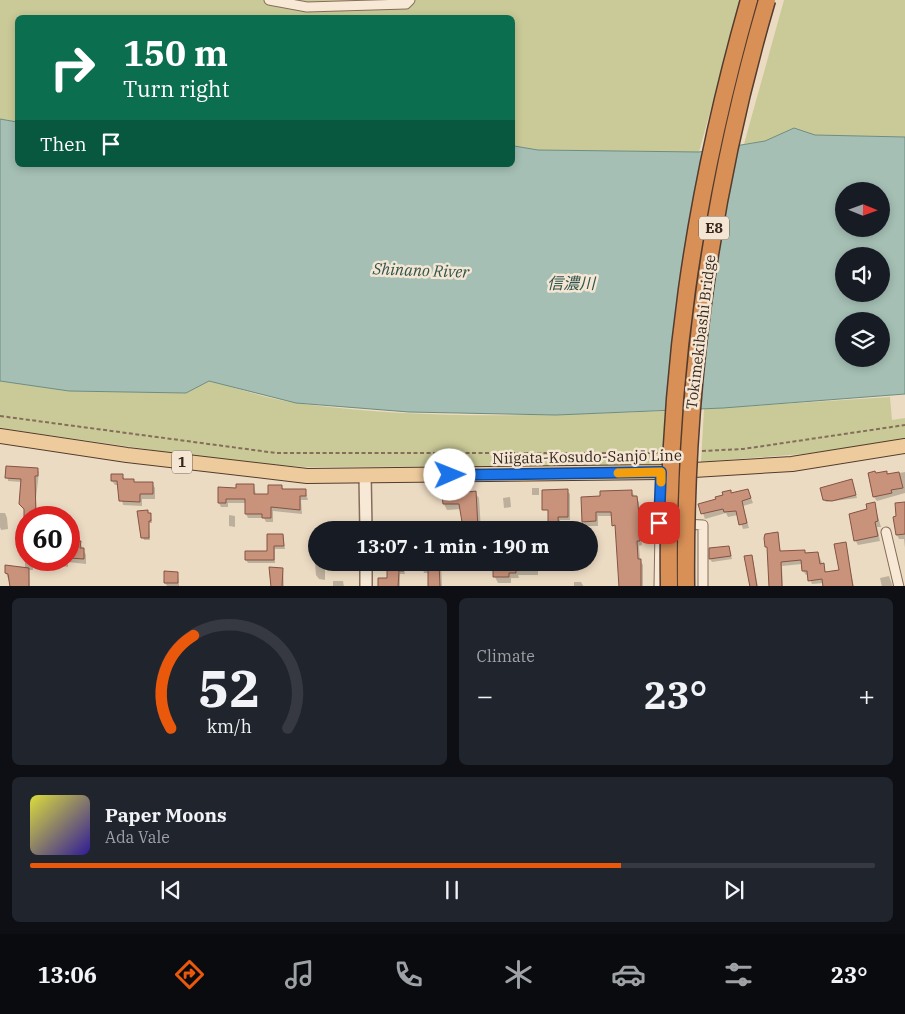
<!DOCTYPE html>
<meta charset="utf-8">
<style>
body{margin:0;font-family:"IBM Plex Serif","Noto Sans JP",serif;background:#20242c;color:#f1f3f6;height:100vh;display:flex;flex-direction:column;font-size:19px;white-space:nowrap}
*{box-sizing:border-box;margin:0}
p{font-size:16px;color:#9ea1a6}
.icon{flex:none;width:28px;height:28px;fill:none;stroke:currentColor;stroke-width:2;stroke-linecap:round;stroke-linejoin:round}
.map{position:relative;height:586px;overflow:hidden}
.panel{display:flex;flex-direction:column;gap:12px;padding:12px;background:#0d0f14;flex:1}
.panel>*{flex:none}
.top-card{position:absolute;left:15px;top:15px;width:500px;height:152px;border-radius:8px;box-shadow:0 2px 8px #0003;background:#0b6e4f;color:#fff;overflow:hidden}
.needle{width:32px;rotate:91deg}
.fabs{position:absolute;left:835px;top:182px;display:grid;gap:10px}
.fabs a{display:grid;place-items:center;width:55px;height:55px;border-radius:50%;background:#171b24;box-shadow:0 2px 8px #0003;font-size:25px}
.speed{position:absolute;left:15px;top:506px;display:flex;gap:10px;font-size:25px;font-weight:700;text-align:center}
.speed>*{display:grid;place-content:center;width:65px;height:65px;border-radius:50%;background:#171b24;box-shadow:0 2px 8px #0003;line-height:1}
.speed .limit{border:8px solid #d22;background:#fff;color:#111}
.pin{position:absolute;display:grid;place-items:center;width:42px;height:42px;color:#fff;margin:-21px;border-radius:10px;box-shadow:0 2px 8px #0006}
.me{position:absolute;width:55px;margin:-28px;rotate:89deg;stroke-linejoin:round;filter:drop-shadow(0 0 4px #0008)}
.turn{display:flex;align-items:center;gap:18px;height:105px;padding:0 25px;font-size:22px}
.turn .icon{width:65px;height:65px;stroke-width:2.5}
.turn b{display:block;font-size:35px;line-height:42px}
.then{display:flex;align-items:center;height:48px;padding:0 25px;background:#0003;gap:10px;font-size:19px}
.big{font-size:38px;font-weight:700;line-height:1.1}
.panel .tile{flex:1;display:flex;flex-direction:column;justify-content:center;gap:8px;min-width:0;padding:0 18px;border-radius:8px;background:#20242c}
.panel .dial{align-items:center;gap:0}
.dial svg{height:130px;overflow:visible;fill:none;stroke:#363941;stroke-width:7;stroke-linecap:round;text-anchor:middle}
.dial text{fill:#f1f3f6;stroke:none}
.song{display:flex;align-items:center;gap:15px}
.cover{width:60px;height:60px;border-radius:8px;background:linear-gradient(135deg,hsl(60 70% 55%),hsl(250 70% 35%))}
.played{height:5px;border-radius:2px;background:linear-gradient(90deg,#ea580c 70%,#363941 70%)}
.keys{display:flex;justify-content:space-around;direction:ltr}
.heat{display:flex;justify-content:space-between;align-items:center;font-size:28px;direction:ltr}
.panel .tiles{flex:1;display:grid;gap:12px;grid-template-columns:1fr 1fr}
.tile:last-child{grid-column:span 2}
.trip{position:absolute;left:308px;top:521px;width:290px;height:50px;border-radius:25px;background:#171b24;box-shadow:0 2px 8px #0003;font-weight:700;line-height:50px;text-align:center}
.tabs{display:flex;height:80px;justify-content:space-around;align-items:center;background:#090b0e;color:#9ea1a6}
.tabs .icon{width:35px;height:35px}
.tabs .current{color:#ea580c}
.tabs b{font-size:22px;color:#f1f3f6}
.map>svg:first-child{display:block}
</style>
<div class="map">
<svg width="905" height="587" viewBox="0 0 905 587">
<rect width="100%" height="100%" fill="#ecdbc3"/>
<!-- green -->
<g fill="#caca98">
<polygon points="0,0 741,0 699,152 538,150 513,146 512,18 18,18 17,122 0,119"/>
<polygon points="784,0 905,0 905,137 815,135 794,128 765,141 744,144"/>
<path d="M0,381L69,391L186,393L209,381C238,388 268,399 297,403C418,420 543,416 665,411L662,466L303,467L228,461L0,428Z"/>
<polygon points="890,397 892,420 905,418 905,440 803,454 701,462 704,409"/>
</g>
<!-- water -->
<path fill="#a5bfb4" stroke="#6d8d81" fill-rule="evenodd" d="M0,119L17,122L18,165H512L514,146L538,150L699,152L765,141L794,128L815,135L905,137V394L723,408L556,415L409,412L296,403L209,381L186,393L69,391L0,381ZM844,191H881V229H844ZM844,256H881V294H844ZM844,321H881V359H844Z"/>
<!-- shadow -->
<g fill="#0003">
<polygon points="7,467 37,469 39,472 36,498 37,518 26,518 26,534 22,482 8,481"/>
<polygon points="886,472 888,475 905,472 905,493 877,501 874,497"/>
<polygon points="122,475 125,480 135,484 152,483 155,488 155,499 142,499 142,506 123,505 119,485 115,485 112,481"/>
<polygon points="853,483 857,498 826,502 824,499"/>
<polygon points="254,485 256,495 269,495 281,486 284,490 305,490 308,500 301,500 302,514 273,511 273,522 266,522 264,518 248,518 246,514 246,503 228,503 228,507 221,507 219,503 237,489"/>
<rect x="532" y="488" width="7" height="7"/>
<polygon points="748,490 753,503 743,506 749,528 743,529 738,515 728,517 726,513 705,519 700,505"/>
<polygon points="567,491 570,494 570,520 560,520 560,530 550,530"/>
<polygon points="631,491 639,502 642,545 639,546 640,560 643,565 643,587 621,587 616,530 612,516 598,516 598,526 586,526 583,521 602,497"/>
<polygon points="475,493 479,498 481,530 465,530 461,509 447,510 444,504 444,496"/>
<polygon points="510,497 511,507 504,508 503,498"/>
<polygon points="874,503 881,527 877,527 880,541 858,545 855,540"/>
<polygon points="905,503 905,548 904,539 899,539 897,535 897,518"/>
<polygon points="147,511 151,517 152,523 149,523 150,540 144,540 143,537"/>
<polygon points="0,513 5,513 7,518 8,529 1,530 0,527"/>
<polygon points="229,515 235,516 235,527 229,526"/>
<polygon points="409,526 411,530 379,530 379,527"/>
<polygon points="777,533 781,552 818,553 826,573 840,571 845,544 854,587 825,587 824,583 812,584 808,575 806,575 803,571 802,564 782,566 783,587 771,587"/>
<polygon points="283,535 285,549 275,549 275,563 248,563 246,560 268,552"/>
<polygon points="313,538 316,538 316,562 346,562 346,568 325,568 325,580 319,579 316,575"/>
<rect x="16" y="541" width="5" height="7"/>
<polygon points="69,541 80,542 86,555 86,564 68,562 68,567 62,566 60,560 69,560"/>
<polygon points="729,547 732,559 712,562 710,559"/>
<polygon points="751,556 753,560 758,587 752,587"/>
<polygon points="25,557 26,560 33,561 33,570 29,570 30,587 11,587 6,573 25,568"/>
<polygon points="421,562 441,562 442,587 429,587 429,573 424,573"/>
<polygon points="468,562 538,562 538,575 518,575 519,578 511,578 511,583 498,583 495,577 494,563 481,563 481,571 471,571"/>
<polygon points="551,562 564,562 564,566 553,566"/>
<polygon points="403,564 405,574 400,574 400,587 379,587"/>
<polygon points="283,569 284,587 272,587"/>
<polygon points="178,573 179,586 167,586 165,583"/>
<polygon points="889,576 893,587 882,587 880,578"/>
<polygon points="333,581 343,581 344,587 333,587"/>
<polygon points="574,582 581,582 584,587 574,587"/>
</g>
<!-- building -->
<g fill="#c9927b" stroke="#845442">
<polygon points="6,466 38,468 38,476 35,476 36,518 24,518 24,509 19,504 21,479 5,478"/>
<polygon points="875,471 876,473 887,471 887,474 899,472 903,488 891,490 892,493 873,497 868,473"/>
<polygon points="111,474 123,474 123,479 134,479 134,482 153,482 153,494 140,494 140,502 119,501 117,481 111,481"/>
<polygon points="852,479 856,495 832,501 823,500 820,488"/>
<polygon points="236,484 254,484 254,494 268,494 268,485 282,485 282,489 306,489 306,496 300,496 300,510 271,507 271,518 262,518 262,514 245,514 245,499 226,499 226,503 218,503 218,487 236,488"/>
<polygon points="568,489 568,517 558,517 559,530 548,530 548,510 542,510 542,490"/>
<polygon points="748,489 751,498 742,501 747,523 739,525 736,511 724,512 723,509 701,514 698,504 716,499 715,497 723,495 722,492 731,490 731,493"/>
<polygon points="632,490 632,496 637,496 640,523 640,541 637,541 638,559 641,559 641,587 619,587 615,525 612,526 611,512 596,512 596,521 582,522 581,497 600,496 600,491"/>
<polygon points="476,491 478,528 463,528 459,504 443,504 442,495"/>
<polygon points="875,502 878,521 875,522 878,536 854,541 849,514 867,509 866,504"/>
<polygon points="905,502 905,534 896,535 893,517 896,516 895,503"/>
<polygon points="148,510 148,513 151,513 151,521 149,521 149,538 141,538 137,511"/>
<polygon points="778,532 780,551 805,550 805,553 818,552 820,564 824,563 825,572 839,570 834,544 846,542 853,587 823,587 822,579 808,581 807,571 802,571 801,560 781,562 782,587 769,587 767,547 765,547 764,538 765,534"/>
<polygon points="267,534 283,534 284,546 274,546 274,560 245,560 245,551 267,551"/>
<polygon points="69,540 81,541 80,548 84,548 84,559 69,558"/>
<polygon points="729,546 731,556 709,559 709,548"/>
<polygon points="752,555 757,587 750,587 744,556"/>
<polygon points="428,562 439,562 440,587 428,587"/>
<polygon points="506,562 535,562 535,570 516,570 516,573 509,573 509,577 493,577 493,568 506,568"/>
<polygon points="387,563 404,563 404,571 399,571 398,587 378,587 378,578 387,578"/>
<polygon points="5,565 29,568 29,587 10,587 8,574 5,573"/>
<polygon points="269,567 283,568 282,587 271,587"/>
<polygon points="164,571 178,572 178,583 164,583"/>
</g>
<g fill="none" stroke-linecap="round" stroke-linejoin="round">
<!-- minor casing -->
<g stroke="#866d5b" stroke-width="11">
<g id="minor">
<polyline points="269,0 307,7 406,4 410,0"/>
<polyline points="684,524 703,525 703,587"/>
<polyline points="886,532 899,587"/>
<polyline points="659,587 661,472"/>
</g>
</g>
<!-- tertiary casing -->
<g stroke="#866d5b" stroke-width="14">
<g id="tertiary">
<polyline points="365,475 366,530"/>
<polyline points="366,562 366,587"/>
</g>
</g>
<!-- primary casing -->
<g stroke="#533c2f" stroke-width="16">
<polyline id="primary" points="0,436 127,455 307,476 661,472 792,464 905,446"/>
</g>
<!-- path -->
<g stroke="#866d5b" stroke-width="2" stroke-dasharray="4 2.5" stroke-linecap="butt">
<polyline points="0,416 276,453 659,453"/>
<polyline points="702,451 743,449 905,425"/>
</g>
<!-- minor -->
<use href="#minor" stroke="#f7e9d6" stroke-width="9"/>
<!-- tertiary -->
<use href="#tertiary" stroke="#f7e9d6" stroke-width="11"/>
<!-- primary -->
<use href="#primary" stroke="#eecb9c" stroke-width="14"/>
<!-- motorway-bridge casing -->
<g stroke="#533c2f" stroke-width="19" stroke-linecap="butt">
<g id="motorway-bridge">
<path d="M669,587C666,381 693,197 749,0"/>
<path d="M686,587C684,388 711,191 767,0"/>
</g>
</g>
<!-- motorway-bridge -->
<use href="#motorway-bridge" stroke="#d89057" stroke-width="16"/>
</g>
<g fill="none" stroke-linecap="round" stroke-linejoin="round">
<!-- route casing -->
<g stroke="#114b97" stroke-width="12">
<polyline id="route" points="450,475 661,472 659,523"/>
</g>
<!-- route -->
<use href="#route" stroke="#1a73e8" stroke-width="9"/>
<!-- slow -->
<polyline stroke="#f59e0b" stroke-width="9" points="618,473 661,472 661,482"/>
</g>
<g text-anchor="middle" stroke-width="5" stroke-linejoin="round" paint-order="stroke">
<!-- shield labels -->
<g fill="#f4e6d3" stroke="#6f6054" stroke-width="1">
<rect x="699" y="216.5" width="30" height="23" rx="4"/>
<rect x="172" y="450.5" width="20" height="23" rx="4"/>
</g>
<g font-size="14" font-weight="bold" fill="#36271e">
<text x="714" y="233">E8</text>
<text x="182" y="467">1</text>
</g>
<!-- street labels -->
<g font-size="15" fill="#36271e" stroke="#f4e6d3">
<text transform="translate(701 332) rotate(-83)" y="5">Tokimekibashi Bridge</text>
<text transform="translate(587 457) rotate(-1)" y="5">Niigata-Kosudo-Sanjō Line</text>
</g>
<!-- water labels -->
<g font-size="16" font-style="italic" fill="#2e554e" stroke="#f4e6d3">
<text transform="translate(421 270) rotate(2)" y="6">Shinano River</text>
<text x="571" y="289">信濃川</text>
</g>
</g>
</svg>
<div class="fabs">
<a><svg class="needle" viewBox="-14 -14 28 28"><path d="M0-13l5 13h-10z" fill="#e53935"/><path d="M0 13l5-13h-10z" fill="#9ea1a6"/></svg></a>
<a><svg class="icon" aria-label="sound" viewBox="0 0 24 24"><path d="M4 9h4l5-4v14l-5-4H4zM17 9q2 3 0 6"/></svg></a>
<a><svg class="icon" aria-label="layers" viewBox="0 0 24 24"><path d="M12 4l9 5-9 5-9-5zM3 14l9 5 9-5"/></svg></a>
</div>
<div class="speed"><div class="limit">60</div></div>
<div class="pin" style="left:659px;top:523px;background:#d93025"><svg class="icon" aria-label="arrive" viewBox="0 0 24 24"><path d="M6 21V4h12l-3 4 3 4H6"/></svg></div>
<svg class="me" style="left:450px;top:475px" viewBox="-20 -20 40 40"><circle r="19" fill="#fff"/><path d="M0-13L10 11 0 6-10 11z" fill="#1a73e8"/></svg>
<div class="trip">13:07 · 1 min · 190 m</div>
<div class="top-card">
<div class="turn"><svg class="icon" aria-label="right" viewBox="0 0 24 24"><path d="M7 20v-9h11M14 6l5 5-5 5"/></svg><div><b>150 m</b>Turn right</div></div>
<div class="then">Then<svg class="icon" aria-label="arrive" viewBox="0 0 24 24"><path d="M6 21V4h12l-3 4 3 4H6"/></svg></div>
</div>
</div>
<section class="panel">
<div class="tiles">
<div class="tile dial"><svg viewBox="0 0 100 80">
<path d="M14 69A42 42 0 1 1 86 69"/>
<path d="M14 69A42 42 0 0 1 28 12" stroke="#ea580c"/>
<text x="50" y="56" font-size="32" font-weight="700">52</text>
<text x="50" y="72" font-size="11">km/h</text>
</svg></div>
<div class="tile"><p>Climate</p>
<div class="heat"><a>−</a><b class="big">23°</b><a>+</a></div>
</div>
<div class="tile">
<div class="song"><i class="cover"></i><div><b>Paper Moons</b><p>Ada Vale</p></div></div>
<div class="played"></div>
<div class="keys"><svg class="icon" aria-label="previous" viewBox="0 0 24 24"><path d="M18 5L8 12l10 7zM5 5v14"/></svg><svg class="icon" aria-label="pause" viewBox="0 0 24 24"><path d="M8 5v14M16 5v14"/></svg><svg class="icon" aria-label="next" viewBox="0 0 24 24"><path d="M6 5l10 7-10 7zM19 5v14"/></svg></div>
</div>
</div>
</section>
<nav class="tabs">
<b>13:06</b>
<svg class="icon current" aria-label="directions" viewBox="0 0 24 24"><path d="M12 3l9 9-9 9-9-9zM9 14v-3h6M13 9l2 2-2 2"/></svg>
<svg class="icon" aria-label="music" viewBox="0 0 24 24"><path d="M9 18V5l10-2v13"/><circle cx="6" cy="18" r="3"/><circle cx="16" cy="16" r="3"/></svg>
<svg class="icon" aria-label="phone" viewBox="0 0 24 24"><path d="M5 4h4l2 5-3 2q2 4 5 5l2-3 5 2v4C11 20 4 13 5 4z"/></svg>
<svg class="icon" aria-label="climate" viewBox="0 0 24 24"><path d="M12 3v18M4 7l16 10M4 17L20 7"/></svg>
<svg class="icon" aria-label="car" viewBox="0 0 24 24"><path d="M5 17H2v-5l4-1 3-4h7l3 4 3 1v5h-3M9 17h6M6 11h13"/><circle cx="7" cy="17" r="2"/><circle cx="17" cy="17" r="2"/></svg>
<svg class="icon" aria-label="filters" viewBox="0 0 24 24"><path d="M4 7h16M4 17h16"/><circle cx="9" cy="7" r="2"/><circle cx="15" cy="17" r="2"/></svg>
<b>23°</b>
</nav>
